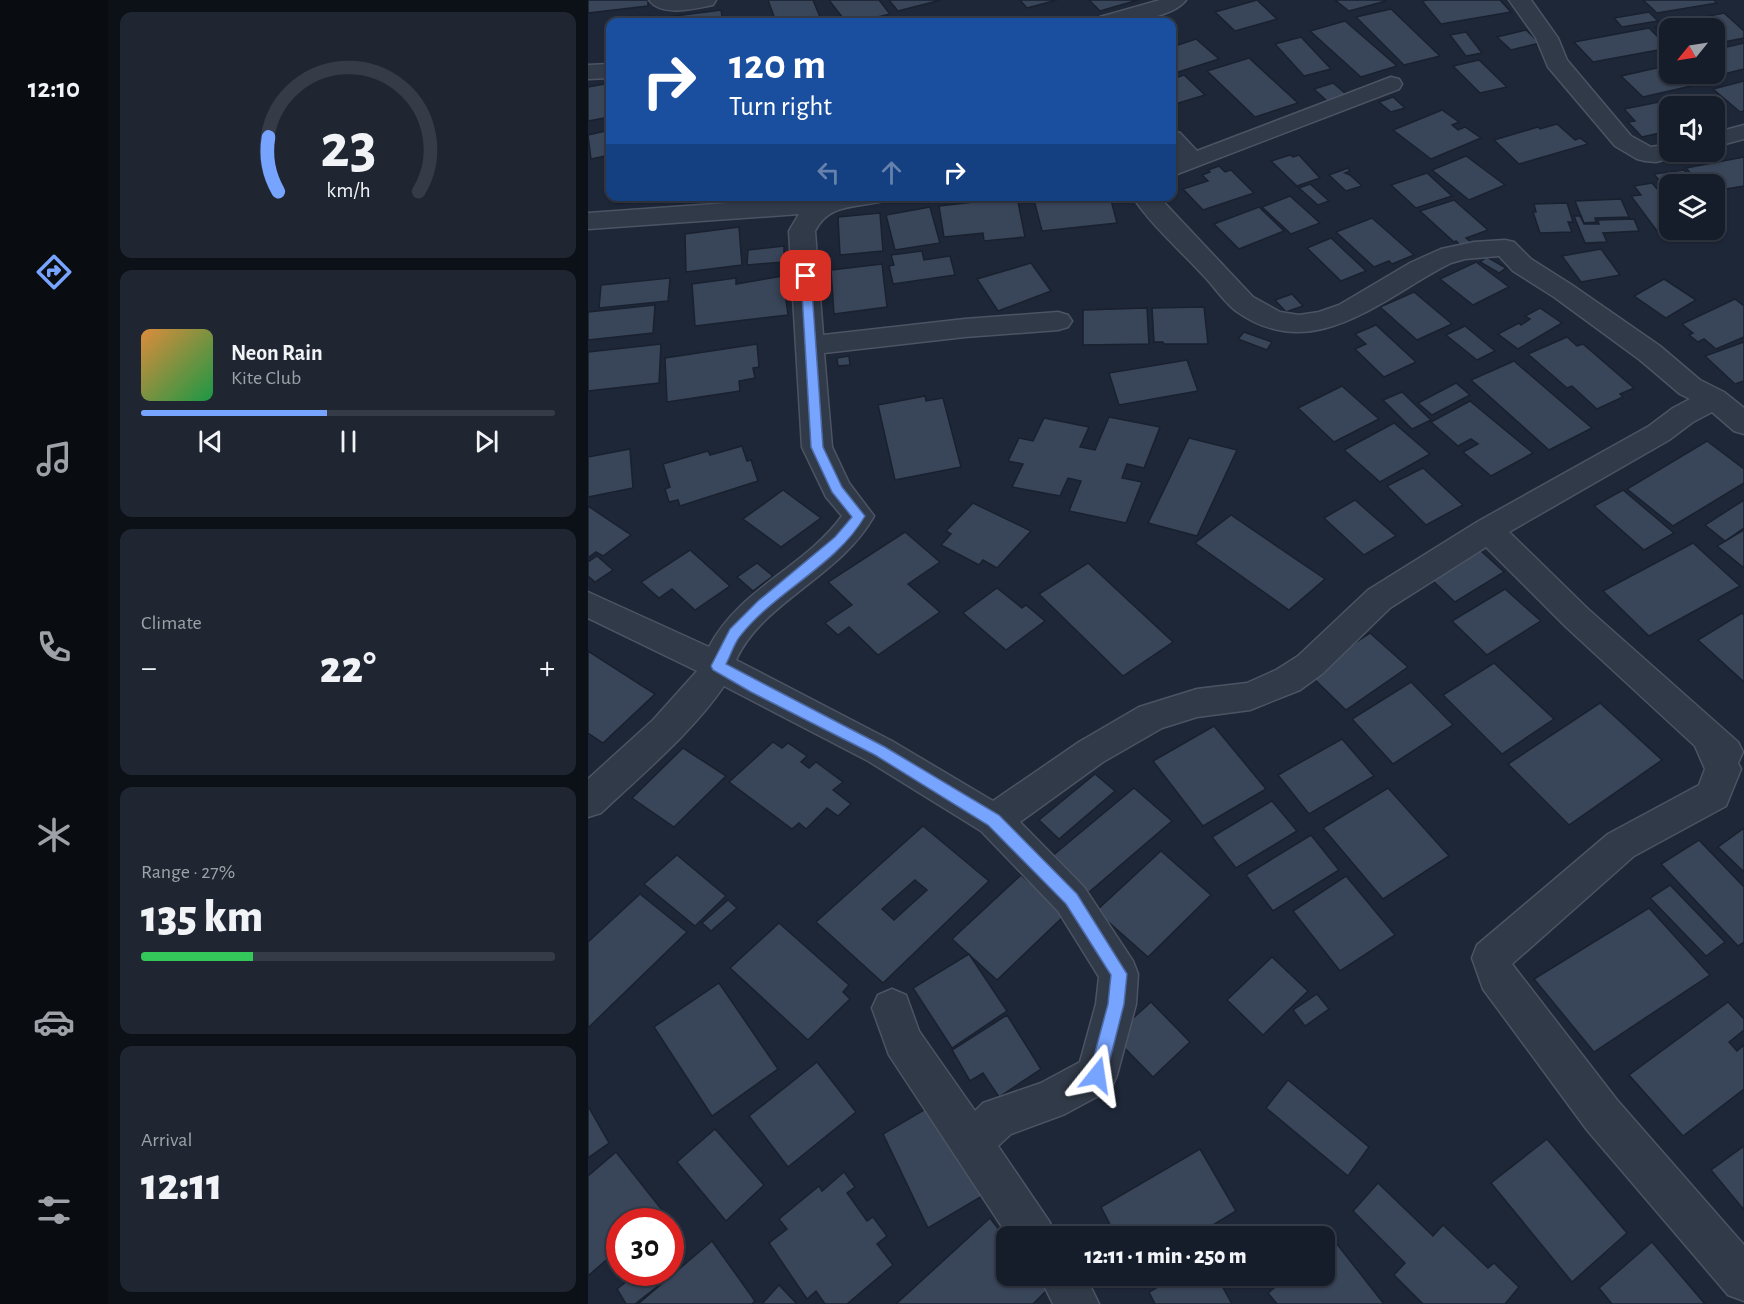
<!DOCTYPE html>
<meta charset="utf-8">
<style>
body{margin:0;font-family:"Alegreya Sans",sans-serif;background:#1f2632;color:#f1f3f6;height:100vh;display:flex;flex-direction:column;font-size:22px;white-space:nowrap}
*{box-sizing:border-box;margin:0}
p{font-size:20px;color:#9ea2a8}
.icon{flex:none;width:33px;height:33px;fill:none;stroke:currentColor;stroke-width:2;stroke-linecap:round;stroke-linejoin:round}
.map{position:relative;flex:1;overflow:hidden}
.drawer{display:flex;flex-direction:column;gap:12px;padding:12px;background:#0c1017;width:480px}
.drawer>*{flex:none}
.hud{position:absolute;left:18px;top:18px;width:570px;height:183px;border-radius:12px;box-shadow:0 2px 4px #0004,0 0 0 2px #353b47;background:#1a4fa0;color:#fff;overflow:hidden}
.needle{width:39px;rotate:240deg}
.buttons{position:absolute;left:1071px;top:18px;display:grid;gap:12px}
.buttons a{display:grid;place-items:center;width:66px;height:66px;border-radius:12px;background:#161d2a;box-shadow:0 2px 4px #0004,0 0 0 2px #353b47;font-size:30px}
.speed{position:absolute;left:18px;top:1208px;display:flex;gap:12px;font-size:30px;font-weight:700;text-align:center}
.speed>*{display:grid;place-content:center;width:78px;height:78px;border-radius:50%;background:#161d2a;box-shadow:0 2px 4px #0004,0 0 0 2px #353b47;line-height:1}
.speed .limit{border:9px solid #d22;background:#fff;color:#111}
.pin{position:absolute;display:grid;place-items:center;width:51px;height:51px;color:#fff;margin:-26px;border-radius:12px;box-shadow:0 3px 9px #0006}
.me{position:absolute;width:66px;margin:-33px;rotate:15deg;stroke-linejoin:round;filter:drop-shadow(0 0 4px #0008)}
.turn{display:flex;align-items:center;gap:21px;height:126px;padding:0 24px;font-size:27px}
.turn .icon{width:78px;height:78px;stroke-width:2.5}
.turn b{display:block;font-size:42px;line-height:51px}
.lanes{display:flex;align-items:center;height:57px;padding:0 24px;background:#0003;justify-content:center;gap:30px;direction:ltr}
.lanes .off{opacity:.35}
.big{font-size:45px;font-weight:800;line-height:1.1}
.drawer .widget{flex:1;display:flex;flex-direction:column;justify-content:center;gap:9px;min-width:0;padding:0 21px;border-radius:12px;background:#1f2632}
.drawer .dial{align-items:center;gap:0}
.dial svg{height:156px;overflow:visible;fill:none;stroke:#353b47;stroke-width:7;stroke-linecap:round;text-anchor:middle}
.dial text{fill:#f1f3f6;stroke:none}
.song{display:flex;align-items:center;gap:18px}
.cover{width:72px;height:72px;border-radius:9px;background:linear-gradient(135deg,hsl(30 70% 55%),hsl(140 70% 35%))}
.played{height:6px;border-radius:3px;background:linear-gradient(90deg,#77a4ff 45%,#353b47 45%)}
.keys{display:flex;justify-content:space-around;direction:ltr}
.heat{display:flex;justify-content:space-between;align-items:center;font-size:33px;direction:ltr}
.charge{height:9px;border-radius:4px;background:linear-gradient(90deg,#34c759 27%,#353b47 0)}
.trip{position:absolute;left:408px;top:1226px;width:339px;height:60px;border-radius:12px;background:#161d2a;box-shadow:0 2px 4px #0004,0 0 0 2px #353b47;font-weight:800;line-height:60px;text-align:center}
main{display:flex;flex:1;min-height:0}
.menu{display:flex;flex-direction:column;width:108px;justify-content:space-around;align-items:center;background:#090c11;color:#9ea2a8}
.menu .icon{width:42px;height:42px}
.menu .selected{color:#77a4ff}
.menu b{font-size:27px;color:#f1f3f6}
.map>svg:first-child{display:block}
</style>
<main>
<nav class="menu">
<b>12:10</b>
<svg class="icon selected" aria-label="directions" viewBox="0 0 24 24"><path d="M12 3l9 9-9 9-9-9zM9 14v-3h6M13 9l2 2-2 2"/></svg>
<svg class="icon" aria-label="music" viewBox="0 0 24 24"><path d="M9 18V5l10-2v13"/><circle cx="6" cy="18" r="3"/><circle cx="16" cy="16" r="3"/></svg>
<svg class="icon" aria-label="phone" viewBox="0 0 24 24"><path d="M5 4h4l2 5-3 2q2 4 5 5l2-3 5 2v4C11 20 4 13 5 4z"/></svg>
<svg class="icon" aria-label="climate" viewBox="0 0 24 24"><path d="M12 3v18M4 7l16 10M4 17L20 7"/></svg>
<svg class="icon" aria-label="car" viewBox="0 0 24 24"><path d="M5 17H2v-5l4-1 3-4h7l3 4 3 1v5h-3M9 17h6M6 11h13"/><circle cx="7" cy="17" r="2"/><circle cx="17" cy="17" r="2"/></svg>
<svg class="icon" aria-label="filters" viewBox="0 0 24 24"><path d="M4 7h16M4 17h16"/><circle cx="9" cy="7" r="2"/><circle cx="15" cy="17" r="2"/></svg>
</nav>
<section class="drawer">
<div class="widget dial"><svg viewBox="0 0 100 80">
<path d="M14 69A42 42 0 1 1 86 69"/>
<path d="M14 69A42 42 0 0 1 9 41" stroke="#77a4ff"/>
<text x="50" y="56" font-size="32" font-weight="700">23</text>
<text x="50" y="72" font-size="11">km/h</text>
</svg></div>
<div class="widget">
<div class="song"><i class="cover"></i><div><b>Neon Rain</b><p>Kite Club</p></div></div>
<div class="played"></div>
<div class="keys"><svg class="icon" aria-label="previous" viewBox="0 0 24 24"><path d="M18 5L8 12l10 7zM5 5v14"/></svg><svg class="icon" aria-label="pause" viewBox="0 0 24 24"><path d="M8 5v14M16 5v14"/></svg><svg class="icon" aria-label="next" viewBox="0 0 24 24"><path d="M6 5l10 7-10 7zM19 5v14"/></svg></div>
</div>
<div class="widget"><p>Climate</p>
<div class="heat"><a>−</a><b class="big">22°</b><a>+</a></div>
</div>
<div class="widget"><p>Range · 27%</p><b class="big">135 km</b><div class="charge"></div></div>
<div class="widget"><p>Arrival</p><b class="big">12:11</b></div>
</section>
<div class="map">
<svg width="1156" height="1304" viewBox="0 0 1156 1304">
<rect width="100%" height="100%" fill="#1e2738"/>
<!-- building -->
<g fill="#394559" stroke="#19212f" stroke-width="1.5" fill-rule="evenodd">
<polygon points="0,0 60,0 60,6 0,13"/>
<polygon points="180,0 225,0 234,22 188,22"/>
<polygon points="241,0 291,0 302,14 269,22 258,22"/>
<polygon points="301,0 353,0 310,11"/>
<polygon points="432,0 469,0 439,8"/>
<polygon points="501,0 550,0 512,11"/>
<polygon points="669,0 689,19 647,31 627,12"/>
<polygon points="747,0 797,0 798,1 761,11"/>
<polygon points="840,0 912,0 923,12 853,24 834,1"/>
<polygon points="1055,0 1126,0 1129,3 1069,13"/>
<polygon points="803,9 852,56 816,65 768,17"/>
<polygon points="133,10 135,22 79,22 79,17"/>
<polygon points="1061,12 1070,21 1034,27 1026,18"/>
<polygon points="1136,13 1156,31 1156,38 1126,44 1126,28 1082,28 1082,41 1067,27"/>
<polygon points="64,16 64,22 24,22 24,20"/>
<polygon points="757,21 809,66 773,77 722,31"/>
<polygon points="1061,28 1081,48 1005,62 986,42"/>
<polygon points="938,30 952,43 923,50 909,37"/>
<polygon points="878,32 894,53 878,56 862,35"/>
<polygon points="713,37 743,69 716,76 687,44"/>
<polygon points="608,39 631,59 584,74 584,47"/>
<polygon points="1156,43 1156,69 1128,76 1125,74 1126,74 1126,50"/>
<polygon points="661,58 710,103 667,117 619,71"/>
<polygon points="891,60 919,87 892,93 865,66"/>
<polygon points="1082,65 1082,74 1101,74 1112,84 1055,97 1033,76"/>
<polygon points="596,75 617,95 584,105 584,79"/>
<polygon points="1156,81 1156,111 1152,112 1125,89"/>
<polygon points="22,83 22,117 0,121 0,87"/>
<polygon points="745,83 758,94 739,101 726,89"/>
<polygon points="1101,96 1112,106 1123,104 1125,106 1082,106 1082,125 1077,126 1081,131 1054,137 1040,122 1047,121 1036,109"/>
<polygon points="805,97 817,108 803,112 791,102"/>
<polygon points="854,110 871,122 864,125 870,130 877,127 893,138 843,159 805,130"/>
<polygon points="969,124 987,140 992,138 1000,144 931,164 906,140 950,127 952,129"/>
<polygon points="22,130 22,155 3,159 0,135"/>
<polygon points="702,155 705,157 711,155 732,178 709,186 683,161"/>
<polygon points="878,156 917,185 881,200 844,170"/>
<polygon points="1156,157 1156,186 1126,191 1126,184 1112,184 1098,168"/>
<polygon points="631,166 637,172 643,170 666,193 615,210 595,189 620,181 614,175 622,172 620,170"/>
<polygon points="760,168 762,171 757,173 762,175 774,186 758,191 741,175"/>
<polygon points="1096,170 1108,184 1082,184 1082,194 1066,174"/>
<polygon points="839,173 864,196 828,208 803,185"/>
<polygon points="1064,183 1082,204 1082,230 1101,230 1072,235 1043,196 1053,195 1046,186"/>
<polygon points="722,184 741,201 730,205 711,188"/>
<polygon points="28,196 76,196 76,199 28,204"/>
<polygon points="477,196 510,196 512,201 523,200 529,223 454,231 446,200"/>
<polygon points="702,196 732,223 703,234 674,207"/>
<polygon points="429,197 437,237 396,241 395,233 356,237 351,206"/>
<polygon points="1033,199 1041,217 1007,218 1008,222 996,223 987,201"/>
<polygon points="866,200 900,230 878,238 885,244 875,248 868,241 866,242 832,211"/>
<polygon points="979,203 985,222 980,222 984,232 952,233 945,212 948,212 946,204"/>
<polygon points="342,207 352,243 307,250 298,215"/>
<polygon points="671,207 696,231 651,249 626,224"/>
<polygon points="292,213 295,251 252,255 250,217"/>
<polygon points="986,216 992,216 996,224 1011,224 1010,220 1046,219 1051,231 1015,233 1019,242 997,243"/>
<polygon points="784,218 826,255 804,264 801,261 786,267 748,232"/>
<polygon points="151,227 154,265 98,272 97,234"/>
<polygon points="743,238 778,271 753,281 719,248"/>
<polygon points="196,246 196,262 159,265 160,250"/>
<polygon points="1013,249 1032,275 993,282 974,256"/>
<polygon points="334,251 336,260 362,256 367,275 305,284 301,266 306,265 303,255"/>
<polygon points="899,257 918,268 911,273 892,262"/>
<polygon points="888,262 921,287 885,305 852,279"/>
<polygon points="443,263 463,291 410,311 389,279"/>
<polygon points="294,264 299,307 246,314 243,270"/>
<polygon points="195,276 200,315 107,326 104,284 148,278 148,284"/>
<polygon points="82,278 80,301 11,308 13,285"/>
<polygon points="1076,279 1108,300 1078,318 1046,296"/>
<polygon points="826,292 864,324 829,340 792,307"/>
<polygon points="704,294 715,306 698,312 687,300"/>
<polygon points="1147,299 1156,306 1156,337 1128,349 1116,339 1110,342 1101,335 1105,333 1094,324"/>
<polygon points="67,305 65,333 0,340 0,312"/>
<polygon points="616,307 620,344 576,344 575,342 566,342 564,308"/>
<polygon points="559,308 561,344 495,345 495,310"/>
<polygon points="952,308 974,323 930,349 910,334 931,323 933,325 942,319 937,316"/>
<polygon points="788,325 828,362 796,377 767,349 778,344 767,334"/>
<polygon points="877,326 907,351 889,360 858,335"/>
<polygon points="656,332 684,342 679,350 650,339"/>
<polygon points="979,337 989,346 995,344 1046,388 1032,394 1035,397 1009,409 984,386 979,388 940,354"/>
<polygon points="1156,342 1156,381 1147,384 1117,356"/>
<polygon points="73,344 71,383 0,391 0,352"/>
<polygon points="169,344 171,367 165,368 167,378 151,381 152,391 79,402 77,358"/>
<polygon points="261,356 262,365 250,366 249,358"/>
<polygon points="599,360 610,391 531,405 521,373"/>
<polygon points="926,361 1004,428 961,450 883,380"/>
<polygon points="868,383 882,395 844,415 830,403"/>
<polygon points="754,386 791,419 746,442 710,408"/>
<polygon points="814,392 843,420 824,429 795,400"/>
<polygon points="337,396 338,401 355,398 373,467 307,480 290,405"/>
<polygon points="882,401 945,453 903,476 875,452 890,444 883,439 870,446 843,422"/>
<polygon points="521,417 572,427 556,468 539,464 534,478 554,482 538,523 481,511 493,481 480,478 472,496 424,487 435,464 420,461 431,438 445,441 456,418 501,427 492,447 507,450"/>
<polygon points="806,423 842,454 792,482 756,450"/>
<polygon points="601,438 649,450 609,536 560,523"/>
<polygon points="1119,441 1156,469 1156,483 1085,526 1039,489"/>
<polygon points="154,446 159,461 163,460 170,481 92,506 90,500 81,502 77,489 82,487 75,464 120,451 122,455"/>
<polygon points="42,449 45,488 0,497 0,457"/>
<polygon points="835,468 875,505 838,525 799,486"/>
<polygon points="195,490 233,518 193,547 155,519"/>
<polygon points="1035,490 1086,533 1056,550 1006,506"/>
<polygon points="767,500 808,536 776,555 736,518"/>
<polygon points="1156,500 1156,528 1137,541 1117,525"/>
<polygon points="385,503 443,531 409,568 395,560 391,565 353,545 363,534 358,531"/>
<polygon points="0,506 43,535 15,556 8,552 0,558"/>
<polygon points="643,515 737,579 701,610 607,543"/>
<polygon points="1156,530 1156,568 1129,546"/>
<polygon points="317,532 352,562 320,584 352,612 290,655 261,627 250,635 237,623 264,605 240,582"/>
<polygon points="1105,543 1152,586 1061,636 1015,591"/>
<polygon points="102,550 142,586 107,610 84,589 71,598 53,582"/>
<polygon points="892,550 916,572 867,602 843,579"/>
<polygon points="9,556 25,570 7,582 0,576 0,562"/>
<polygon points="169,563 185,576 165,591 149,577"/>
<polygon points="500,563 585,642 535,676 451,594"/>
<polygon points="409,588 434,608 438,605 457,621 418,650 375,613"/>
<polygon points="917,589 953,621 899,655 864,621"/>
<polygon points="1154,613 1156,615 1156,682 1110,640"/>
<polygon points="782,633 820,667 758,710 720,673"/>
<polygon points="0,651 67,694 15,743 0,733"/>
<polygon points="906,663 966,719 914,754 855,695"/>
<polygon points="823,682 865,725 805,764 764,719"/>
<polygon points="1012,703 1074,760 981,825 920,764"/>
<polygon points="626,726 678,789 615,826 565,761"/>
<polygon points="754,739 786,776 721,814 690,775"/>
<polygon points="185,742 194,748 200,743 219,756 213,762 221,768 228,762 255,782 245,790 263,804 250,816 239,808 218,829 211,823 204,829 141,782"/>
<polygon points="95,748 138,776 86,827 44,798"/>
<polygon points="507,774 527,791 471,839 451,820"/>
<polygon points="546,788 584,821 500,893 463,857"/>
<polygon points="800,788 861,856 795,899 735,828"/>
<polygon points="684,801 709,831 648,868 624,837"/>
<path d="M335,826L401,881L295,983L228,922ZM327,880L339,890L306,920L294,909Z"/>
<polygon points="1156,828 1156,872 1130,847"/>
<polygon points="723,835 751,870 685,911 658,875"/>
<polygon points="1111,840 1156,887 1156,942 1150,946 1073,864"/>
<polygon points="573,851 623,895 560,957 508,911"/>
<polygon points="89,855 138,896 107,926 56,884"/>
<polygon points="433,875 478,914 409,980 364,939"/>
<polygon points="758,876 807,935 752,971 705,911"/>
<polygon points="1082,885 1137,942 1118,956 1062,898"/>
<polygon points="52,894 99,932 0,1028 0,942"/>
<polygon points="140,900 149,908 123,931 114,923"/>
<polygon points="1061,908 1122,975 1006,1052 946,979"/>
<polygon points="191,923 261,985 255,992 262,999 220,1040 142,968"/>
<polygon points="381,954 419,1011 364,1048 325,988"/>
<polygon points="684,957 720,991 675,1035 639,1000"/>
<polygon points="131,983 190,1069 124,1116 66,1027"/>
<polygon points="729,994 741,1009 717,1026 705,1010"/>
<polygon points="563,1002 602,1042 565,1077 525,1036"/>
<polygon points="1140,1002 1156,1019 1156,1030 1141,1042 1149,1051 1156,1045 1156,1089 1095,1136 1041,1075"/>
<polygon points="419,1015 453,1069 411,1097 395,1073 382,1081 364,1050"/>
<polygon points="229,1062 268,1112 200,1167 161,1116"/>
<polygon points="700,1080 781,1147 760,1176 678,1108"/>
<polygon points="346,1104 396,1195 340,1228 295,1134"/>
<polygon points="0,1106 21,1143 0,1158"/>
<polygon points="127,1129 176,1185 138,1221 89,1162"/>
<polygon points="959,1139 1039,1233 984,1282 903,1183"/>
<polygon points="1156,1146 1156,1210 1123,1170"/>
<polygon points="612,1149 648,1211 607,1236 528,1236 513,1207"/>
<polygon points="28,1152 74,1210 62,1221 32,1221 32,1248 0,1276 0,1176"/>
<polygon points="256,1172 267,1187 259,1193 279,1221 285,1217 299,1236 289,1244 305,1265 259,1304 237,1304 228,1291 219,1299 181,1243 199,1229 191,1219 231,1186 234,1191"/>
<polygon points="790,1183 845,1236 855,1225 900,1268 906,1263 931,1287 917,1304 835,1304 806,1275 817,1263 765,1211"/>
<polygon points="402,1218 418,1239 418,1275 448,1275 460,1289 445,1304 308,1304"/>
<polygon points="745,1239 796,1304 689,1304 680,1293 702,1275 736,1275 736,1246"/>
<polygon points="124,1241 167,1301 164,1304 50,1304"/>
<polygon points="1064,1242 1117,1304 1024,1304 1011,1288"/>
<polygon points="51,1272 76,1272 80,1278 47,1304 38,1304 29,1289"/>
<polygon points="591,1275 628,1275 644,1304 567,1304 561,1292"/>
<polygon points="191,1285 209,1304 174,1304"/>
</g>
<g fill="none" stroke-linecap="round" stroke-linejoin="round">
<!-- minor casing -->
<g stroke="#4c5464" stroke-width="3">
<g id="minor">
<path d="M61,0H128L125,5C106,9 73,17 61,0Z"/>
<path d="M572,0H598C584,19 531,24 509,22L512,17Z"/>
<polygon points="921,0 943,0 970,38 979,60 1043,136 1063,147 1082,144 1082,152 1094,152 1090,156 1068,162 1057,161 1049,159 1027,146 960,67 948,38"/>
<polygon points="22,64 22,78 0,79 0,65"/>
<polygon points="803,77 811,79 814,84 811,89 584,176 584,161 590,158 584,151 584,131 592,133 609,151"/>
<polygon points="1156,125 1156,139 1126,147 1126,133"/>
<path d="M238,196H298L295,201C268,208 241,203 227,231L235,335L377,319L470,312L480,315L484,321L480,327L470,330L377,337L236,353L244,447L261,483L286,516C253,576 174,602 148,660L304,741L405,801L491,742L551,707L609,689L659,683L688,670L710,656L780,590L889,522L1061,426L1085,408L1102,399L1092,394L1052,360L966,297L925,271L911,256L877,259L863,263C795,297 726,367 648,311C635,301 626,286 614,274C591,249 563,225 544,196H570L665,297L692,312L711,315L731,312L751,305L822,263L853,249L886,242L917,240L926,242L943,259L984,285L1072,346L1112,380L1136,392L1156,408V434L1146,431L1124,412L1105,422L1081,440L921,532L1000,609L1150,742L1155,752L1150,763L1153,769L1138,806L1046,856L924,964L1029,1100L1156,1245V1301L1140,1295L999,1130L895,989L884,958L889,945L1020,834L1111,785L1117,769L1107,746L978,627L898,547L802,608L734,674L712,690L662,710L609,717L574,728L515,762L432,822L496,887L545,961L550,974L548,1004L529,1075L523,1089L477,1114L423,1134L410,1146L461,1221L468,1236H420L301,1055L284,1008L290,995L304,989L318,995L331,1031L387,1111L395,1103L453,1083L492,1062L508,1004L511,977L470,911L393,831L280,761L136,686C103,734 55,773 13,813L0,817V779L65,720L109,671L0,618V592L121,647C151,589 217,567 254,516L238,497L214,447L201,231L211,214L0,229V213Z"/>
<polygon points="451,1275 497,1275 511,1304 465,1304"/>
</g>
</g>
<!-- minor -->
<use href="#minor" fill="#313a48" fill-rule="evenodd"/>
</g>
<!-- route -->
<path fill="#77a4ff" stroke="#4d6ba6" stroke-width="1.5" d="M218,273L223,276L235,447L254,487L277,516C249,565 188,591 153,635C146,643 143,655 138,664L297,747L411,815L489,894L539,974L536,1004L518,1075L515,1081L509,1083L503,1081L501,1075L520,1004L523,975L478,904L400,825L287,755L163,692L125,670L123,666L142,629L170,601L247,537L264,517L244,492L223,447L213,276Z"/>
</svg>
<div class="buttons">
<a><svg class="needle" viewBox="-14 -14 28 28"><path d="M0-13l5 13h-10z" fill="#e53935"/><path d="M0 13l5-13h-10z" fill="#9ea2a8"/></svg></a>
<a><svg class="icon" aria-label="sound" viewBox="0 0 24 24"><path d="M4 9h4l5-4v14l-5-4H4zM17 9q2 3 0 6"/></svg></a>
<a><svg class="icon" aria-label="layers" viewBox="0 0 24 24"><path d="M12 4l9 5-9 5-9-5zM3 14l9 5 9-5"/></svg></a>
</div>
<div class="speed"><div class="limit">30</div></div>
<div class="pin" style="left:218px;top:276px;background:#d93025"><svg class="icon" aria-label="arrive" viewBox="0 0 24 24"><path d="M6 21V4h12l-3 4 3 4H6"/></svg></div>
<svg class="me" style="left:509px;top:1075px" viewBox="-20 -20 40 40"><path d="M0-17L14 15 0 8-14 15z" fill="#77a4ff" stroke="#fff" stroke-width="4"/></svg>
<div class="trip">12:11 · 1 min · 250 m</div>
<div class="hud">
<div class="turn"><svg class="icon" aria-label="right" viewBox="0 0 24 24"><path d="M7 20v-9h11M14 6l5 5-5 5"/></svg><div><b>120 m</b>Turn right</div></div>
<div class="lanes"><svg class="icon off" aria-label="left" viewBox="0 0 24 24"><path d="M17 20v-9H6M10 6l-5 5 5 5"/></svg><svg class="icon off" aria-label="ahead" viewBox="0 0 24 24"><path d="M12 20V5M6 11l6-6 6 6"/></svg><svg class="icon" aria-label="right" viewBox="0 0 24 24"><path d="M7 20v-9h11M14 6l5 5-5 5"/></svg></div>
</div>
</div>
</main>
